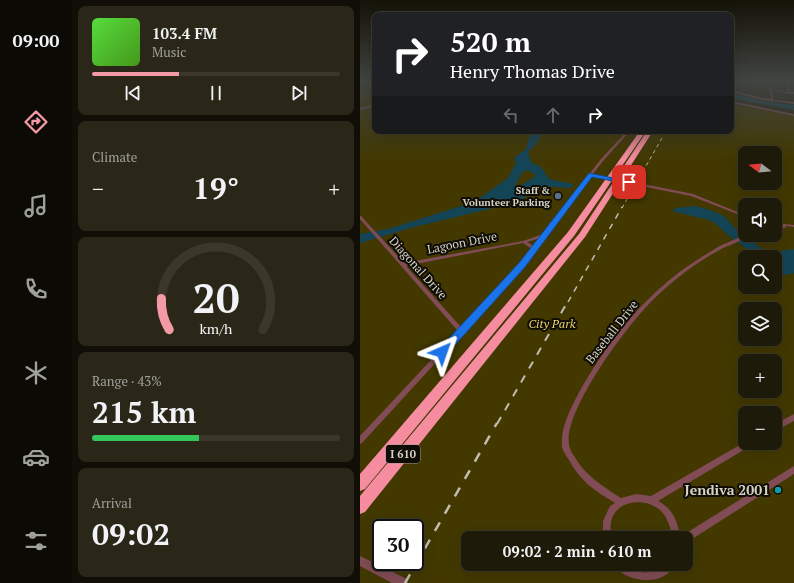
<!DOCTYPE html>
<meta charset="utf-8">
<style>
body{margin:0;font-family:"PT Serif",serif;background:#2a2718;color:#f1f3f6;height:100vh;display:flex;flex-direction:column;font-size:15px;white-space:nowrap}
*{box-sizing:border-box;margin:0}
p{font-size:13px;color:#a0a19c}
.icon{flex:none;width:22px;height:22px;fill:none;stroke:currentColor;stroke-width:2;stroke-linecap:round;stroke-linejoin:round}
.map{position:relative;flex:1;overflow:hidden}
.side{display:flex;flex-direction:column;gap:6px;padding:6px;background:#100e06;width:288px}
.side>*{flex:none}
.hud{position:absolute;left:12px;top:12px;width:362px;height:122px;border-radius:8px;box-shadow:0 4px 16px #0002,0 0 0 1px #3b382b;background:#202124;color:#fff;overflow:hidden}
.needle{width:26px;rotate:286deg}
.tools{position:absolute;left:378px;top:146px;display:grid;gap:8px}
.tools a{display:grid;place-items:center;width:44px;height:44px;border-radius:8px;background:#1d1a0a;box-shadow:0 4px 16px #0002,0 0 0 1px #3b382b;font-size:20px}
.speed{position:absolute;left:12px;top:519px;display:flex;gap:8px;font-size:20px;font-weight:700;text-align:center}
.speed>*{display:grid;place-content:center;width:52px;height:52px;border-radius:50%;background:#1d1a0a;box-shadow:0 4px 16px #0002,0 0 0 1px #3b382b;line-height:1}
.speed .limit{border:2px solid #111;border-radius:6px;background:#fff;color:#111}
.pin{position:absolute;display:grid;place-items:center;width:34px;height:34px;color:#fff;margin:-17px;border-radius:8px;box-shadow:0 2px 6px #0006}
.me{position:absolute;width:44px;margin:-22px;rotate:43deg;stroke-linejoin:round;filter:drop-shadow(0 0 3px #0008)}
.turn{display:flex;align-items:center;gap:14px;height:84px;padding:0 12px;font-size:18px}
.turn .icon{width:52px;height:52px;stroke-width:2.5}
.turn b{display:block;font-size:28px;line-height:34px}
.lanes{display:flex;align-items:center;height:38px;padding:0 12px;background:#0003;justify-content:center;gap:20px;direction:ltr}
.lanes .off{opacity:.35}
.big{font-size:30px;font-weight:700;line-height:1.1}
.side .tile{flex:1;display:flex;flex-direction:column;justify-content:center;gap:6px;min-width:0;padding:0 14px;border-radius:8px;background:#2a2718}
.side .dial{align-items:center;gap:0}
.dial svg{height:104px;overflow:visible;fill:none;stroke:#3b382b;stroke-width:7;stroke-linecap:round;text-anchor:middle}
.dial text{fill:#f1f3f6;stroke:none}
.song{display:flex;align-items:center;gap:12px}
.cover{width:48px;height:48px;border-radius:6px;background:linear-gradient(135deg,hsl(110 70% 55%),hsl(100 70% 35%))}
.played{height:4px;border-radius:2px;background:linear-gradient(90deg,#f49aa6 35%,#3b382b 35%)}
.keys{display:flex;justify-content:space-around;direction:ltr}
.heat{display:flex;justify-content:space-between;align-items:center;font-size:22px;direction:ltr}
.charge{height:6px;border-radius:3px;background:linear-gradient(90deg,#34c759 43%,#3b382b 0)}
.trip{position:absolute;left:101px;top:531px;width:232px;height:40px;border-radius:8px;background:#1d1a0a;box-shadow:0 4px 16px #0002,0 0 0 1px #3b382b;font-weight:700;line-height:40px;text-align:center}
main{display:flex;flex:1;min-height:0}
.tab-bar{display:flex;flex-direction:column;width:72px;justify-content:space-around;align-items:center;background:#0c0a04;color:#a0a19c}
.tab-bar .icon{width:28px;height:28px}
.tab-bar .selected{color:#f49aa6}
.tab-bar b{font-size:18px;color:#f1f3f6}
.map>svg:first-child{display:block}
</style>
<main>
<nav class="tab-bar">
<b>09:00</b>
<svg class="icon selected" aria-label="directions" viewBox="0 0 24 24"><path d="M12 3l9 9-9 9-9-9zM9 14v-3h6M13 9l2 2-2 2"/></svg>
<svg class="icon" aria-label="music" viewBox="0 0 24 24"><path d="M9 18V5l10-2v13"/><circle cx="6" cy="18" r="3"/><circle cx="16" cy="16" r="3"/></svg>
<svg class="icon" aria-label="phone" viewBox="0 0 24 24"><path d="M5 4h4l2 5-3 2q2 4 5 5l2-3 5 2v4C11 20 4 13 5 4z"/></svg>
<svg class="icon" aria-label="climate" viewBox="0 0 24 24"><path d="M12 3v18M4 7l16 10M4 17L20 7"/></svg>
<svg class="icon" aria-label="car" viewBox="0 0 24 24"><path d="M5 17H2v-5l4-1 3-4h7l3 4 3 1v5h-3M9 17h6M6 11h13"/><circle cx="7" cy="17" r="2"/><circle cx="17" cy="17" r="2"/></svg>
<svg class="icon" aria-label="filters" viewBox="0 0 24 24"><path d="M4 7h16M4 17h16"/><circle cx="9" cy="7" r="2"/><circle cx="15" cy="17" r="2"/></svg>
</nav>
<section class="side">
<div class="tile">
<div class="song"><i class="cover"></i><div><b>103.4 FM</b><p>Music</p></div></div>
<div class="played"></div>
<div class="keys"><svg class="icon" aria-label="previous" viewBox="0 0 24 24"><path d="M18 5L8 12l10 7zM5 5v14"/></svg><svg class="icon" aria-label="pause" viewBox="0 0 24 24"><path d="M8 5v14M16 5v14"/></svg><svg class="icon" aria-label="next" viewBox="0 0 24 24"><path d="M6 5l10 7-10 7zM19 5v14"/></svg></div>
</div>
<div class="tile"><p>Climate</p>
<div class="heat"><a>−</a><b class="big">19°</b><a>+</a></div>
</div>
<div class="tile dial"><svg viewBox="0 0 100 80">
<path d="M14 69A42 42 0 1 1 86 69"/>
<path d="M14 69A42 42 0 0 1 8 45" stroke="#f49aa6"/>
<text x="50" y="56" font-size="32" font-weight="700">20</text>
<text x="50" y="72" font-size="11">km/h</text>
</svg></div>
<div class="tile"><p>Range · 43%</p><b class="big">215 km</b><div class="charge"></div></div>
<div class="tile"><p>Arrival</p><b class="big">09:02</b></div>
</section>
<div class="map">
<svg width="434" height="583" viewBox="0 0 434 583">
<rect width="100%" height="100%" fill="#27220e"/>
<!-- green -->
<path fill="#423800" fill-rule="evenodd" d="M0,80H15V131H371V104L434,116V583H0ZM385,153H415V183H385ZM385,205H415V235H385ZM385,257H415V287H385ZM385,309H415V339H385ZM385,361H415V391H385ZM385,413H415V443H385ZM21,528H55V562H21ZM108,538H326V564H108Z"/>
<!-- water -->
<g fill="#134557" fill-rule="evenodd">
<polygon points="371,93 407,102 434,105 434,110 376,99 371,98"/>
<path d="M171,131H181C181,141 174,145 168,152L171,162L181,167L189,179L212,184L214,186L208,188L181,186L158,202L54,227L0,243V234L28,229L114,202L148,178L156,163L154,158L166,149ZM167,170L176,175C172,181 164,181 160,187L155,186L162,173Z"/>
<polygon points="335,206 350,210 364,216 380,234 406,251 415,252 434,249 434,273 425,275 416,273 415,257 398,257 369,236 356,224 349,220 312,211 316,208"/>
</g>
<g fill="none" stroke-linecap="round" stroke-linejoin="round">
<!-- minor -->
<g fill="#814c55" fill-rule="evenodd">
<polygon points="409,80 411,80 413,100 434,102 434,104 413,101 412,102 411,101 403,100 371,92 371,90 403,98 411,99"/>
<polygon points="426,80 428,80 430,92 434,92 434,94 429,94 415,91 416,90 428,92"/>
<path d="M267,131H270L243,161L233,174L333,194L385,215V217L331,196L232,176L177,250L164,266L104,331V334H102L2,443L0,444V436L98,331L0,219V216H1L44,263L163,241L183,234L241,159ZM181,238L174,246L167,242ZM163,243L172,249L160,264L101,327L46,266Z"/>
<polygon points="415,223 434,225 434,227 426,226 425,228 415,229 415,227 422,226 415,225"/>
<path d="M385,235H390C382,241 372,244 363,248C352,254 342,260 332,267C313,281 295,296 280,314C260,336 199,419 210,448C211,452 214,456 216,459C227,477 244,487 261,498L276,494L291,496L385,442V443H393L392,445L298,501C314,509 317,522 321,538H313C310,528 308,517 300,510C285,497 255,500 251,522C250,527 251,533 251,538H243V521L250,506L255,503C234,490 221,482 209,460C206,456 203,451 202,447C200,426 213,404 222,387C254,332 294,284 350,252C360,245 374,240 385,235Z"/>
<polygon points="434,414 434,421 415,431 415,424"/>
<polygon points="434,466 434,474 329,541 326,542 326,538 322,538 323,535"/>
<path d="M254,564C257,564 261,563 264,564C266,565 269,568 272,569C283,575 296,573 305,564H315C307,583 281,583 265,575C261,572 256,569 254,564Z"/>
</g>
<!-- tertiary -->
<g fill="#814c55" fill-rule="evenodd">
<polygon points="371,101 434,114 434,116 371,103"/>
<polygon points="15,104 15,106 0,110 0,108"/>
<polygon points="0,556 47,579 48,583 32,583 0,566"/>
</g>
<!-- motorway -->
<g fill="#f58c9f" fill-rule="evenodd">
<polygon points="280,131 286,131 214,236 5,489 0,491 0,474 208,232"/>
<polygon points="287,131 293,131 225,237 5,512 0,514 0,496 219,234"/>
</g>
<!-- rail-far3 -->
<polyline stroke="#c1bdb0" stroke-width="1" stroke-dasharray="3.5 3.5" stroke-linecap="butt" points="262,208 306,131"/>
<!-- rail-far2 -->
<polyline stroke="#c1bdb0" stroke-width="1.5" stroke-dasharray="6 6" stroke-linecap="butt" points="208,302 262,207"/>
<!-- rail-far1 -->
<polyline stroke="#c1bdb0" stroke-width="2" stroke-dasharray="8 8" stroke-linecap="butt" points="137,424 208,301"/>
<!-- rail -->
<polyline stroke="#c1bdb0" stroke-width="2.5" stroke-dasharray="10 10" stroke-linecap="butt" points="45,583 137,423"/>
</g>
<!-- sky -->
<linearGradient id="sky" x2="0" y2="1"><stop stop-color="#151308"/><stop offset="0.5" stop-color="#414441"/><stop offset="1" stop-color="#414441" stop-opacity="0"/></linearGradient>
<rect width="434" height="161" fill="url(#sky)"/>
<!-- route -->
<polygon fill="#1a73e8" stroke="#114b97" points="229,173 272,182 269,184 232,177 165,267 86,355 79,355 77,352 79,349 159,263"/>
<!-- markers -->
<circle fill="#5c6f8a" stroke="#0e0c04" stroke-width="1.5" cx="198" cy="196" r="4"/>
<circle fill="#0f9aa8" stroke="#0e0c04" stroke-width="1.5" cx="418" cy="490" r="4"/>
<g text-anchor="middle" stroke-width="4" stroke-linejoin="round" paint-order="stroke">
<!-- far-poi labels -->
<g font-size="10" font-weight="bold" fill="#d6d3c7" stroke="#0e0c04" text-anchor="end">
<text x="190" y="194">Staff &amp;<tspan x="190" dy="12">Volunteer Parking</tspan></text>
</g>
<!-- shield labels -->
<rect fill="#0e0c04" stroke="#9a978c" stroke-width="1" x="26" y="445" width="34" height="18" rx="3"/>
<g font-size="11" font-weight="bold" fill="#d6d3c7">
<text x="43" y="458">I 610</text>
</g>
<!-- street labels -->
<g font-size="12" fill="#d6d3c7" stroke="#0e0c04">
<text transform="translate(102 243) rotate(-11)" y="4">Lagoon Drive</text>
<text transform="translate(58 268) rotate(48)" y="4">Diagonal Drive</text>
<text transform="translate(252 332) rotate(-52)" y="4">Baseball Drive</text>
</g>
<!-- park labels -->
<g font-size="12" font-style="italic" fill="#ecd66a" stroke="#0e0c04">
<text x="192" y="328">City Park</text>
</g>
<!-- near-poi labels -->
<g font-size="14" font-weight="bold" fill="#d6d3c7" stroke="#0e0c04" text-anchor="end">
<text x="410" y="495">Jendiva 2001</text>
</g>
</g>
</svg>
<div class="tools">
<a><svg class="needle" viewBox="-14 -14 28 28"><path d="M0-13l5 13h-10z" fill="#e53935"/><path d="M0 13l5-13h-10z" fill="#a0a19c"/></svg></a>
<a><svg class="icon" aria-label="sound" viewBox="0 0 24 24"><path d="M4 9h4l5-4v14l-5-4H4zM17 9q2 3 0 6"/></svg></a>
<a><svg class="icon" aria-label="search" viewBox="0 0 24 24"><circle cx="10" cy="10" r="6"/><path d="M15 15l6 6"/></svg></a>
<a><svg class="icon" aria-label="layers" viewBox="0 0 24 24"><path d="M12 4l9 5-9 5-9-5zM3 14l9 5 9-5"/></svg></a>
<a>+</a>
<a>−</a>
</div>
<div class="speed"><div class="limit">30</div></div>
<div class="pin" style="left:269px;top:182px;background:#d93025"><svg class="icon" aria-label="arrive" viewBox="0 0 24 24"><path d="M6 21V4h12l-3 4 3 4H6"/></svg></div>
<svg class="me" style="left:82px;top:352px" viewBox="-20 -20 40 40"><path d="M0-17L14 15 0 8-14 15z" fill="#1a73e8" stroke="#fff" stroke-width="4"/></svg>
<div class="trip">09:02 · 2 min · 610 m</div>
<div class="hud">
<div class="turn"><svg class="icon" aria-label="right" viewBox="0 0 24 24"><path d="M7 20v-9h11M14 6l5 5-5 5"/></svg><div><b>520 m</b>Henry Thomas Drive</div></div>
<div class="lanes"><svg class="icon off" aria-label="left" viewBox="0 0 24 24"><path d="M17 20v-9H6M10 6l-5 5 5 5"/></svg><svg class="icon off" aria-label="ahead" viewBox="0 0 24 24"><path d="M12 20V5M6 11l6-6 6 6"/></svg><svg class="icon" aria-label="right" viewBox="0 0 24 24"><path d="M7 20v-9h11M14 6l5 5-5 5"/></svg></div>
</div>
</div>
</main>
